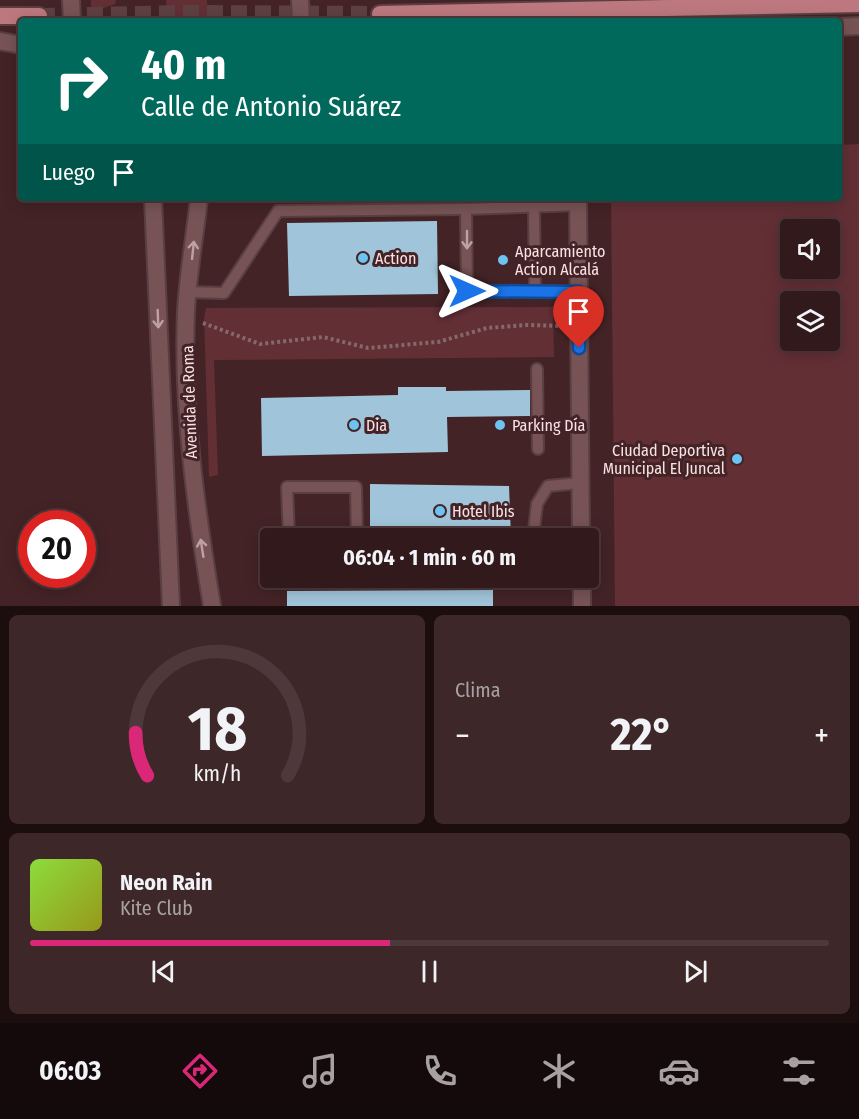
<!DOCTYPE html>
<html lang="es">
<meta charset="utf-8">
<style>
body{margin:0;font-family:"Fira Sans Condensed",sans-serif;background:#3d2729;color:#f1f3f6;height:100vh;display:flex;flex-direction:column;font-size:22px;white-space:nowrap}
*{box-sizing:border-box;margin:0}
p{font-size:20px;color:#a8a1a3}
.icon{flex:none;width:33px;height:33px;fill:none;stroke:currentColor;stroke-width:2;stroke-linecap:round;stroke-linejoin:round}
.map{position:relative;height:606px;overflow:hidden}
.details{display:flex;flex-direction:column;gap:9px;padding:9px;background:#1c0e0f;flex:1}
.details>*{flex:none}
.hud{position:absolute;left:18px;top:18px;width:824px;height:183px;border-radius:6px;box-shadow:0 3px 15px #0003,0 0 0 2px #4d383b;background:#00695c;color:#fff;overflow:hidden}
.buttons{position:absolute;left:780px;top:219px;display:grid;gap:12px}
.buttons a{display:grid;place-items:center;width:60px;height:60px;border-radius:6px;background:#321a1c;box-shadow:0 3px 15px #0003,0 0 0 2px #4d383b;font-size:30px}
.speed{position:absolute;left:18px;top:510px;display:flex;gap:12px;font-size:30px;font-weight:700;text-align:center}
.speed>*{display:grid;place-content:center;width:78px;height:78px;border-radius:50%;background:#321a1c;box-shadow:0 3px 15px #0003,0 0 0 2px #4d383b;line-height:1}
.speed .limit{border:9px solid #d22;background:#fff;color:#111}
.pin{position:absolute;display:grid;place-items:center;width:51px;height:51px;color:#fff;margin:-62px -26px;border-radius:50% 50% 50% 0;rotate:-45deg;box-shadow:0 0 6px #0007}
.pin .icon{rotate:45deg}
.me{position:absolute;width:66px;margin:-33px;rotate:90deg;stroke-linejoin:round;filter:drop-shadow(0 0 4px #0008)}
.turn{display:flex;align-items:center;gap:21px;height:126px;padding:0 24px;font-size:27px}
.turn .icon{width:78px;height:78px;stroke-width:2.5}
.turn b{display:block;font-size:42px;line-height:51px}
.then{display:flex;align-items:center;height:57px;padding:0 24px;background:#0003;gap:12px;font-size:22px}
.big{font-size:45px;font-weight:700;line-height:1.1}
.details .widget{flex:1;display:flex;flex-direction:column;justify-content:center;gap:9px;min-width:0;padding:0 21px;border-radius:9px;background:#3d2729}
.details .dial{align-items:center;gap:0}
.dial svg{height:156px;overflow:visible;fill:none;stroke:#4d383b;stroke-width:7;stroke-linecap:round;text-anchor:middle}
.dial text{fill:#f1f3f6;stroke:none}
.song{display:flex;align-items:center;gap:18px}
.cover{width:72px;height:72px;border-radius:9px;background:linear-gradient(135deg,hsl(90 70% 55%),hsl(60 70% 35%))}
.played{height:6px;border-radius:3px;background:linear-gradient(90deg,#db2777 45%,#4d383b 45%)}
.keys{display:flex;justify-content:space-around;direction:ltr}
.heat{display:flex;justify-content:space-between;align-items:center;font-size:33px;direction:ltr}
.details .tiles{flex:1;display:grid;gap:9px;grid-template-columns:1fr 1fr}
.widget:last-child{grid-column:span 2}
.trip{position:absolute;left:260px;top:528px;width:339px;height:60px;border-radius:6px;background:#321a1c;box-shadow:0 3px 15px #0003,0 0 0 2px #4d383b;font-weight:700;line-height:60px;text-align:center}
.menu{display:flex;height:96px;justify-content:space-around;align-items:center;background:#140a0b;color:#a8a1a3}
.menu .icon{width:42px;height:42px}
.menu .on{color:#db2777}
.menu b{font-size:27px;color:#f1f3f6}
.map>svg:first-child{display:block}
</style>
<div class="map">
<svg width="859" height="606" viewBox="0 0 859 606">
<rect width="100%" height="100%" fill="#432326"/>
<!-- green -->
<g fill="#622f35" fill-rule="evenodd">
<polygon points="91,0 116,0 115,4 104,8 91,8"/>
<polygon points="166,0 207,0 208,21 167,21"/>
<path d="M859,144V606H615L611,198H838L839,145ZM790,230H830V268H790ZM790,302H830V340H790Z"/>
<polygon points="553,307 554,357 214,360 218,475 209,477 204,318 206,308"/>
</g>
<!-- building -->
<g fill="#a0c4d9">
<polygon points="437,221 438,294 289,296 287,223"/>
<polygon points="398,387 446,387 446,391 530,390 530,416 447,417 448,452 262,456 261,398 398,395"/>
<polygon points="370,484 509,486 511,536 370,536"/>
<polygon points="493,590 493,606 287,606 287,591"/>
</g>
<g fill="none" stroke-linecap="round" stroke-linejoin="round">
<!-- primary-tunnel -->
<polyline stroke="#5e4042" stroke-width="16" stroke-dasharray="16 8" stroke-linecap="butt" points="39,16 190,13 380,14"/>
<!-- service casing -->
<g stroke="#5a3f42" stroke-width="14">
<g id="service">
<polyline points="534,207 535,291 467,291 466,209 578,205"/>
<polyline points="535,291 579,292"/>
<polyline points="188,292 224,293 278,211 466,209"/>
<polyline points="537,369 538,449"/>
<polyline points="289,538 287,487 356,487 357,538"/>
<polyline points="533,538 537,504 548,486 580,483"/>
</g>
</g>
<!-- minor casing -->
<g stroke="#5a3f42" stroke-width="20">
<g id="minor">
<polyline points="578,198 581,538"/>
<polyline points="582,578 582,606"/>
</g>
</g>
<!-- tertiary casing -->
<g stroke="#5a3f42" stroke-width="20">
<g id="tertiary">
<polyline points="71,0 72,21"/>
<polyline points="300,0 301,21"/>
<polyline points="838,27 859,26"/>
<polyline points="0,41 21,45"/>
<polyline points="153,198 171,606"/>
<path d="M199,198C195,235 188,274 186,311C182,410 196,509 212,606"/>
</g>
</g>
<!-- primary casing -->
<g stroke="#5a3f42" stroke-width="20">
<g id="primary">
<polyline points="380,14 859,4"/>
<polyline points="0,16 39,16"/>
</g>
</g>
<!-- path -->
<polyline stroke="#85686b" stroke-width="4" stroke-dasharray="3 3" stroke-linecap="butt" points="203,323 260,344 323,337 368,348 438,342 487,328 527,325 563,326"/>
<!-- service -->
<use href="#service" stroke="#775355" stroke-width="10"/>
<!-- minor -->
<use href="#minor" stroke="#775355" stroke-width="16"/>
<!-- tertiary -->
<use href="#tertiary" stroke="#775355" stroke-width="16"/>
<!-- primary -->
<use href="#primary" stroke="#bc787e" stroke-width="16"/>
</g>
<!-- one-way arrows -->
<defs><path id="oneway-shaft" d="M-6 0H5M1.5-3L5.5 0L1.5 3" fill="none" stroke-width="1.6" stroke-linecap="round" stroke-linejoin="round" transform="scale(1.5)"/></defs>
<g stroke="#bea2a3">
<use href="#oneway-shaft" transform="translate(467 240) rotate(90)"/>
<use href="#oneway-shaft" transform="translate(193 250) rotate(-84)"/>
<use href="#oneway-shaft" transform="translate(158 319) rotate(88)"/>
<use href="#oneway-shaft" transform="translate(202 548) rotate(-99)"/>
</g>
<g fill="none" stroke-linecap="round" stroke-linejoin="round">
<!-- route casing -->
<g stroke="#114b97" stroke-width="15">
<polyline id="route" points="467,291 579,292 579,348"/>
</g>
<!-- route -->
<use href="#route" stroke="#1a73e8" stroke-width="10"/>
</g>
<!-- markers -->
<g fill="#6cc3f2" stroke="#432326" stroke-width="2">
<circle cx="363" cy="258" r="6"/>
<circle cx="503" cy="260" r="6"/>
<circle cx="354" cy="425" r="6"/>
<circle cx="500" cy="425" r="6"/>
<circle cx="737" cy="459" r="6"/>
<circle cx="440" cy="511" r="6"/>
</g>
<g text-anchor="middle" stroke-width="6" stroke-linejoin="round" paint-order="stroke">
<!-- poi labels -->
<g font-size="16" fill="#f8e2e3" stroke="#432326" text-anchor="start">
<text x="515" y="257">Aparcamiento<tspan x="515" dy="18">Action Alcalá</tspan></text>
<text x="375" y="264">Action</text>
<text x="366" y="431">Dia</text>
<text x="512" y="431">Parking Día</text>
<text x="725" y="456" text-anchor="end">Ciudad Deportiva<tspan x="725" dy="18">Municipal El Juncal</tspan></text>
<text x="452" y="517">Hotel Ibis</text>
</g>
<!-- street labels -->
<g font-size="16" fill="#f8e2e3" stroke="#432326">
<text transform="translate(189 402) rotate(-92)" y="6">Avenida de Roma</text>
</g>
</g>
</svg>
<div class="buttons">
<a><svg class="icon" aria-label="sound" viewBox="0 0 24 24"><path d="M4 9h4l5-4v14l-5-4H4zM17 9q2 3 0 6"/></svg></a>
<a><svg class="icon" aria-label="layers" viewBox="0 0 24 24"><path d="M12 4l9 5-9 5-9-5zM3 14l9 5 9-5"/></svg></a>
</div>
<div class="speed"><div class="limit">20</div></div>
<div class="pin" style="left:579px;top:348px;background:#d93025"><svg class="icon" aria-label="arrive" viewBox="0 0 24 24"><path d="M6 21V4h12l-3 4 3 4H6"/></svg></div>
<svg class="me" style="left:467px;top:291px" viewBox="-20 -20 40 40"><path d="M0-17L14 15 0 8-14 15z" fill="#1a73e8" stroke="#fff" stroke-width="4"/></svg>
<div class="trip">06:04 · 1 min · 60 m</div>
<div class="hud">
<div class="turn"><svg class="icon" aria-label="right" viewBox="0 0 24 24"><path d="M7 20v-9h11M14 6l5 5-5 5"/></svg><div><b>40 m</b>Calle de Antonio Suárez</div></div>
<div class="then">Luego<svg class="icon" aria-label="arrive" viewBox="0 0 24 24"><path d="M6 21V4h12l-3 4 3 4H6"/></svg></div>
</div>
</div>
<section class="details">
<div class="tiles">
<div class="widget dial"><svg viewBox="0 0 100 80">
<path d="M14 69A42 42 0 1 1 86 69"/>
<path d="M14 69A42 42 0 0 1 8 47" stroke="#db2777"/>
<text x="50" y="56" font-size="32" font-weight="700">18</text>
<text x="50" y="72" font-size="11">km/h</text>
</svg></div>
<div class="widget"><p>Clima</p>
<div class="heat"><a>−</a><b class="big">22°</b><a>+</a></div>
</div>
<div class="widget">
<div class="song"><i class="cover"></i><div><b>Neon Rain</b><p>Kite Club</p></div></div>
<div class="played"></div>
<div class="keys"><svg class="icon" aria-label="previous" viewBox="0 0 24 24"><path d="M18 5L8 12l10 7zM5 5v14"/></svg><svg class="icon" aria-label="pause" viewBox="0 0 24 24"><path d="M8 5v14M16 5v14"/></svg><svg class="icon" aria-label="next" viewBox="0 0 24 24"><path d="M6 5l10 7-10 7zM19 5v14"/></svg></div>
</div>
</div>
</section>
<nav class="menu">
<b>06:03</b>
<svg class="icon on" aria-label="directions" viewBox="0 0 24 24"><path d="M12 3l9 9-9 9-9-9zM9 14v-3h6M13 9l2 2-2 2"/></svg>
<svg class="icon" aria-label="music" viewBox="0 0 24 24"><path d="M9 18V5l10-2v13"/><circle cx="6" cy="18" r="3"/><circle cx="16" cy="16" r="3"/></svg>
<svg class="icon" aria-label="phone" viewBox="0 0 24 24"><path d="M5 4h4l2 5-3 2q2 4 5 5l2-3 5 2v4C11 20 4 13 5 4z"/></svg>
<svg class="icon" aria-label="climate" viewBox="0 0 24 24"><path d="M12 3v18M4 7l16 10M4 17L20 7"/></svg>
<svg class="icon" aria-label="car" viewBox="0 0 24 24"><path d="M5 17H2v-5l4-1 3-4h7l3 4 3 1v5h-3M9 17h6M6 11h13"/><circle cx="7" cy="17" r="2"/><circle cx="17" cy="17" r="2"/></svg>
<svg class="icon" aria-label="filters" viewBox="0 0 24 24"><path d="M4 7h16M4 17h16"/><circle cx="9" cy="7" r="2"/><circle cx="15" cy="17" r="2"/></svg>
</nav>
